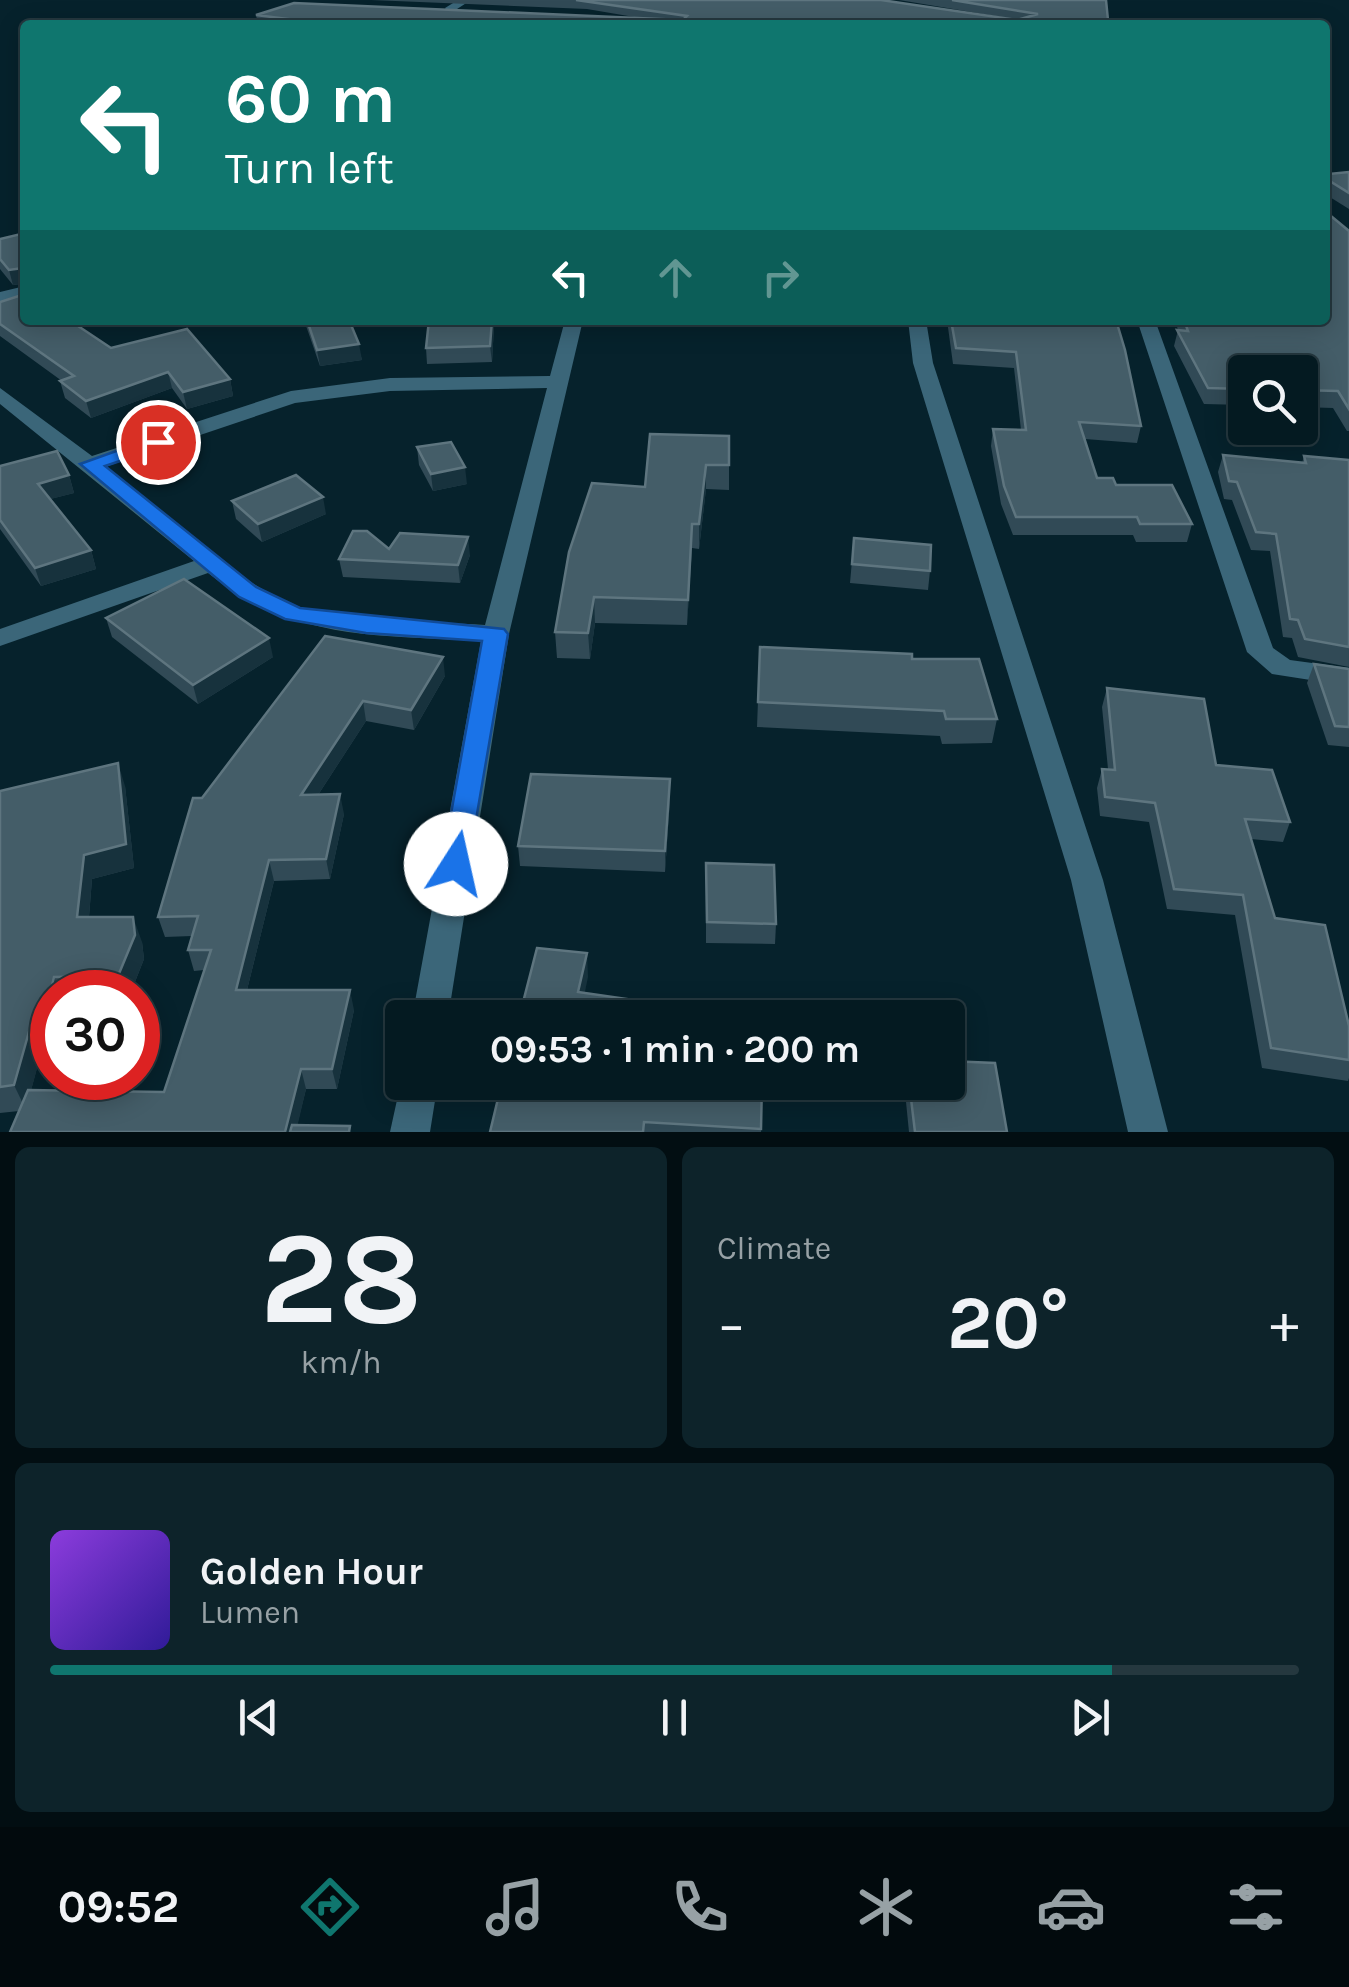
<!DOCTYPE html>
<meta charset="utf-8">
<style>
body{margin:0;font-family:Karla,sans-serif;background:#0d232a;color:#f1f3f6;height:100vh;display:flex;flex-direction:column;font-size:38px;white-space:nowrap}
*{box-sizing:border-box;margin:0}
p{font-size:32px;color:#97a1a5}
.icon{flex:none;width:55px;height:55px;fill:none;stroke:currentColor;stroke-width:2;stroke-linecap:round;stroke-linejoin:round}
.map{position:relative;height:1132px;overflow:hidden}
.panel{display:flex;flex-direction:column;gap:15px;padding:15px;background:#020e12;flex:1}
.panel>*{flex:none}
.hud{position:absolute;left:20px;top:20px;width:1310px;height:305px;border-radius:10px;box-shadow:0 5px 25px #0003,0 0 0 2px #25383f;background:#0f766e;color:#fff;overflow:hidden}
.buttons{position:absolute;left:1228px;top:355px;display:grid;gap:20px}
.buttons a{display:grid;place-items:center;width:90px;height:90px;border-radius:10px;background:#041a21;box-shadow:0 5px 25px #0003,0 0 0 2px #25383f;font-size:50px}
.speed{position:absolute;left:30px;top:970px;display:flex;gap:20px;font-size:50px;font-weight:700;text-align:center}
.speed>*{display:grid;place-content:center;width:130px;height:130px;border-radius:50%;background:#041a21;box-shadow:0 5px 25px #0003,0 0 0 2px #25383f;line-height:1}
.speed .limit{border:15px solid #d22;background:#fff;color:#111}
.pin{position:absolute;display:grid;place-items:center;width:85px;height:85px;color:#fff;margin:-42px;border:5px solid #fff;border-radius:50%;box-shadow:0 2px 10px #0007}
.me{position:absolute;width:110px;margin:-55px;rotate:10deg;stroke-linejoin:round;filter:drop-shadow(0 0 8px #0008)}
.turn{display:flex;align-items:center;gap:35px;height:210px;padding:0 40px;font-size:45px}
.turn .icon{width:130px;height:130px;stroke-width:2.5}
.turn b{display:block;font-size:70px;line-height:85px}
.lanes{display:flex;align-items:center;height:95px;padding:0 40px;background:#0003;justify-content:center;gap:50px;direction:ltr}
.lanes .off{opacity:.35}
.big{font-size:75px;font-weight:700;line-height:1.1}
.panel .tile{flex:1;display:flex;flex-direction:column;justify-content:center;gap:15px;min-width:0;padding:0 35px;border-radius:15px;background:#0d232a}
.panel .dial{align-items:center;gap:0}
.dial b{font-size:130px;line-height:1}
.song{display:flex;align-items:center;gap:30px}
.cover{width:120px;height:120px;border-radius:15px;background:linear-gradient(135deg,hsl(270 70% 55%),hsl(250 70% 35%))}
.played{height:10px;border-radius:5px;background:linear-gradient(90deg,#0f766e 85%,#25383f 85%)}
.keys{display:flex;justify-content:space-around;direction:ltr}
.heat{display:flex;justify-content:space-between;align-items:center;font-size:55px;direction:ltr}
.panel .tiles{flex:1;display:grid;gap:15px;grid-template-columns:1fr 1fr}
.tile:last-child{grid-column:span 2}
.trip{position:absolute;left:385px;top:1000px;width:580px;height:100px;border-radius:10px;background:#041a21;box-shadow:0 5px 25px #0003,0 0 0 2px #25383f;font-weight:700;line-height:100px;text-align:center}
.menu{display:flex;height:160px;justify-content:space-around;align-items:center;background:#020a0d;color:#97a1a5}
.menu .icon{width:70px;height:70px}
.menu .active{color:#0f766e}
.menu b{font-size:45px;color:#f1f3f6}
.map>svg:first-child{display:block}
</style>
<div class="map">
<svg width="1349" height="1132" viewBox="0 0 1349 1132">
<rect width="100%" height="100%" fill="#06222c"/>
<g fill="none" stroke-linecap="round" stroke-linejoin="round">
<!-- street -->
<g fill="#3b6679" fill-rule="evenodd">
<polygon points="458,0 471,0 457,9 458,15 450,15 445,8"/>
<polygon points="25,286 25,296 0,302 0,292"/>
<path d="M565,320H583L509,634L448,1018H412L481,641C378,635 293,641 208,573L0,646V629L194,561L0,404V388L92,456L291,391L390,378L550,376ZM547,388L485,625C426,621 357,625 300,607C241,588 156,507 105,467L295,403L390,391Z"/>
<polygon points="908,320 926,320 933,363 1103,880 1168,1132 1128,1132 1071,880 913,363"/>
<polygon points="1137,320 1155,320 1273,648 1290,660 1349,668 1349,686 1272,674 1247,652"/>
<polygon points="402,1077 402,1082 438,1082 430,1132 390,1132"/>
</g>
</g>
<!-- wall -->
<g fill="#314a56">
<polygon points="371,0 881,0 1013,19 899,0 1106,0 1108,20 1107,25 258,24 256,15 640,18 587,9"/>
<polygon points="1325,170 1329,174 1349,172 1349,209 1325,194"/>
<polygon points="1349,231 1349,431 1347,431 1333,408 1300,407 1300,372 1245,372 1245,405 1204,404 1174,346 1178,330 1175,320 1325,320"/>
<polygon points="25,233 25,320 111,348 230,379 233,396 187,409 172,388 91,418 65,398 60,381 62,381 0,336 0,302 24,295 21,284 13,285 0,269 0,239"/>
<polygon points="304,320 373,320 351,323 362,360 320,366"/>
<polygon points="429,320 539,320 538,324 494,326 492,362 427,364 426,348"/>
<polygon points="947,320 1116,320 1141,426 1137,443 1085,439 1097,478 1116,485 1192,524 1187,542 1136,542 1133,535 1013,535 1001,504 991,446 993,429 1021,430 1014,368 953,364"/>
<polygon points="729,436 729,490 706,489 699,549 692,548 687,625 595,623 590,659 557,658 555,632"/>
<polygon points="417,447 467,484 433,491 419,465"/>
<polygon points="1223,455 1302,463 1304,456 1349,460 1349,667 1298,657 1292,638 1283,637 1270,551 1251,550 1232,500 1224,499 1218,472"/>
<polygon points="0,466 69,475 74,493 50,499 91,550 96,569 41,586 0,529"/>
<polygon points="232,501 326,514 262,542 236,519"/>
<polygon points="854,538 930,571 928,590 850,583"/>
<polygon points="389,549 470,555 460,583 343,577 339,559"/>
<polygon points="106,618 273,657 198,704 112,637"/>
<polygon points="325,636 445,676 414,730 366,721 318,795 344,814 330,879 274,881 247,990 354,1010 337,1089 306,1089 297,1125 352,1132 19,1111 0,1113 0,791 125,786 134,868 92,879 89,917 142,942 144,959 131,992 52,992 52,1037 45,1038 31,1090 164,1092 204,970 194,971 188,950 192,936 165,937 158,917 202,798"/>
<polygon points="760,647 912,659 997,719 992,743 942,744 940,736 757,727"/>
<polygon points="1314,664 1349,669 1349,747 1328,745 1307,683"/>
<polygon points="1107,688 1216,765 1290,822 1283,842 1251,839 1275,918 1349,1026 1349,1078 1348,1081 1262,1068 1235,915 1167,909 1149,822 1100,816 1097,788 1102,769 1108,769 1102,707"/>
<polygon points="670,799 665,872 520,866 518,846"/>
<polygon points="706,863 776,924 775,944 706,943"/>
<polygon points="762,1082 761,1132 490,1132"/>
<polygon points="904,1082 948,1082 1007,1132 909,1132"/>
</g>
<!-- shaded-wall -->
<g fill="#17323d">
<polygon points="23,268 25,283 13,285 9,270"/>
<polygon points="153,320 170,320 154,324"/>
<polygon points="347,320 373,320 347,324"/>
<polygon points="492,320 493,320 494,326 492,362 490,346"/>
<polygon points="359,344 362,360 320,366 317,350"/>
<polygon points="168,372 172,388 91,418 86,401"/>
<polygon points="230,379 233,396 187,409 183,392"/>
<polygon points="706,465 706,489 699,549 699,524"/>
<polygon points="465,467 467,484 433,491 431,474"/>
<polygon points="69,475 74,493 43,501 38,484"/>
<polygon points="323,497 326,514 262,542 258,524"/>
<polygon points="692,524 692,548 687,625 688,600"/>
<polygon points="468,537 470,555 460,583 458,565"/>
<polygon points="91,550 96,569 41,586 35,568"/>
<polygon points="594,597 595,623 590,659 588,633"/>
<polygon points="269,638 273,657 198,704 193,685"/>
<polygon points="443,657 445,676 414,730 411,710"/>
<polygon points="363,701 366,721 305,815 301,795"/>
<polygon points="118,763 125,786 134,868 92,879 87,941 77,917 84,855"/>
<polygon points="670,779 670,799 665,872 665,851"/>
<polygon points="340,794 344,814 330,879 326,859"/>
<polygon points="269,860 274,881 242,1010 236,990"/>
<polygon points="133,917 142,942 144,959 131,992 124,992 118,976"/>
<polygon points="587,953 588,977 580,1016 578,992"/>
<polygon points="54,977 60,992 52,992 52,1027 46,1012"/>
<polygon points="350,990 354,1010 337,1089 332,1069"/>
<polygon points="34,1014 45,1038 26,1110 14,1085"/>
<polygon points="301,1069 306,1089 296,1132 285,1132"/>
</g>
<!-- building -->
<g fill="#445d68" stroke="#5e757f" stroke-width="2.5">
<polygon points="576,0 881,0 1017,20 1038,14 952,0 1106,0 1108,20 1105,25 293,25 303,21 256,15 294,3 683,20 687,16"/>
<polygon points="1325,170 1329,174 1349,172 1349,193 1325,178"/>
<polygon points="1325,216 1331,216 1349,231 1349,409 1338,391 1300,390 1300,372 1245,372 1245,389 1208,388 1177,330 1188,331 1184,320 1325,320"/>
<polygon points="25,233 25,290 20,285 23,268 9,270 0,259 0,239"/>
<polygon points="25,294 25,320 69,320 111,348 187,329 230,379 183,392 168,372 86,401 60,381 74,376 0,324 0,302"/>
<polygon points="307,320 349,320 359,344 317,350"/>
<polygon points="429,320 492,320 490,346 426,348"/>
<polygon points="951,320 1116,320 1125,350 1141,426 1079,422 1097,478 1113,478 1116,485 1172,485 1192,524 1140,524 1137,517 1016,517 1004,486 993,429 1026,430 1016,352 956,348"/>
<polygon points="650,434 729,436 729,465 706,465 699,524 692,524 688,600 594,597 588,633 555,632 569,552 592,483 645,487"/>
<polygon points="451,442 465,467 431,474 417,447"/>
<polygon points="57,451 69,475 38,484 91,550 35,568 0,520 0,466"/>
<polygon points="1223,455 1306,463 1304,456 1349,460 1349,647 1305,639 1298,620 1290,619 1276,534 1256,532 1237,482 1229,481"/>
<polygon points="296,475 323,497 258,524 232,501"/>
<polygon points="353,531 367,531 389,549 400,533 468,537 458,565 339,559"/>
<polygon points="854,538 931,545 930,571 852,564"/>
<polygon points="184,579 269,638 193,685 106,618"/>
<polygon points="325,636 443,657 411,710 363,701 301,795 340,794 326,859 269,860 236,990 350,990 332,1069 301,1069 285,1132 10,1132 28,1090 164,1092 211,950 188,950 198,916 158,917 193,798 202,798"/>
<polygon points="760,647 912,654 912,659 979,659 997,719 946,719 944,711 758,702"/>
<polygon points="1314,664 1349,669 1349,727 1335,726"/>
<polygon points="1107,688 1204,699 1216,765 1272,770 1290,822 1245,819 1275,918 1325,925 1349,1026 1349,1060 1271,1048 1243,895 1174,889 1155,803 1105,797 1102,769 1115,770"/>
<polygon points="118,763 126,844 84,855 77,917 133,917 135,935 118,976 54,977 46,1012 34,1014 14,1085 0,1087 0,791"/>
<polygon points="531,774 670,779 665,851 518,846"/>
<polygon points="706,863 774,865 776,924 707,922"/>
<polygon points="537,948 587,953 578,992 634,1000 633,1007 762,1014 762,1018 519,1018"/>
<polygon points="948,1061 995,1063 1007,1132 915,1132 909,1082 948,1082"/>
<polygon points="502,1082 762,1082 761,1129 644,1122 643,1132 490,1132"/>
<polygon points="292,1125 350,1126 349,1132 290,1132"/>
</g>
<!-- route -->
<polygon fill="#1a73e8" stroke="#114b97" stroke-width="2.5" points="158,436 165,437 165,446 105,466 256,587 300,608 504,629 508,634 467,872 446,872 442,864 482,641 366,633 285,619 239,597 80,464"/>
</svg>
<div class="buttons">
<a><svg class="icon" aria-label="search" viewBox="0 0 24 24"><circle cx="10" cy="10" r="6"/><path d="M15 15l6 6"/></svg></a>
</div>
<div class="speed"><div class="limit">30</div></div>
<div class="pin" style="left:158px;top:442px;background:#d93025"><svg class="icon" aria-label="arrive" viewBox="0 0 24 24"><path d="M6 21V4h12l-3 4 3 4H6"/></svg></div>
<svg class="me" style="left:456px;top:864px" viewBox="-20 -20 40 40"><circle r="19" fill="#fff"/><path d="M0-13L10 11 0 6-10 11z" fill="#1a73e8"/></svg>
<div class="trip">09:53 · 1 min · 200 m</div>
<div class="hud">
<div class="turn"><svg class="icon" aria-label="left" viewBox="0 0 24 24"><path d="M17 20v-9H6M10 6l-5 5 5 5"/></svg><div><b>60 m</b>Turn left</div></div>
<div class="lanes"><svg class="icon" aria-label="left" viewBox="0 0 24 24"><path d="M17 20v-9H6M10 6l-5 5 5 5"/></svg><svg class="icon off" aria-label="ahead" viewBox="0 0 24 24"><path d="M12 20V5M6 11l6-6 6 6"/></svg><svg class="icon off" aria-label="right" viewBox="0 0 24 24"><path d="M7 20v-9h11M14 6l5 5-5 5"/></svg></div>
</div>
</div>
<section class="panel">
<div class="tiles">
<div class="tile dial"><b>28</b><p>km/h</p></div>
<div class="tile"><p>Climate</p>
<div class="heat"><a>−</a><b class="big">20°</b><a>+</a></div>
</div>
<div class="tile">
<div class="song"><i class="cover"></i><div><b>Golden Hour</b><p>Lumen</p></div></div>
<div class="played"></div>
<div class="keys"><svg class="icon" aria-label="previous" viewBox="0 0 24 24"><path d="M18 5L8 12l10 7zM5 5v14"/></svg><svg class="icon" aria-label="pause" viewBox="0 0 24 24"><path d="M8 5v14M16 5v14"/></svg><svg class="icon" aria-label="next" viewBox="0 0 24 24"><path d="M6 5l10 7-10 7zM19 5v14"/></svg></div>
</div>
</div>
</section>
<nav class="menu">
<b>09:52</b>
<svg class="icon active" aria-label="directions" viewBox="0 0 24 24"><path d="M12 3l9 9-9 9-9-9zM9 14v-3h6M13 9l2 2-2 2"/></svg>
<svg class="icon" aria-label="music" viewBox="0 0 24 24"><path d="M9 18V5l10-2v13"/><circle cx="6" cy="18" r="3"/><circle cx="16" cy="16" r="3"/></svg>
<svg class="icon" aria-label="phone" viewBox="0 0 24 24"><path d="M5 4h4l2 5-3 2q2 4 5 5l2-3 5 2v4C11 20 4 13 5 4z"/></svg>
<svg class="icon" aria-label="climate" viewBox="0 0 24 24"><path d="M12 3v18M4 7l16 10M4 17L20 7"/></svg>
<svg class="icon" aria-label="car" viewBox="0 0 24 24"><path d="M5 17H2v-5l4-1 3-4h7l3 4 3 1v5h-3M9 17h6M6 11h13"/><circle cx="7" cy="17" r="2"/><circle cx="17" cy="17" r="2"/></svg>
<svg class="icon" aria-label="filters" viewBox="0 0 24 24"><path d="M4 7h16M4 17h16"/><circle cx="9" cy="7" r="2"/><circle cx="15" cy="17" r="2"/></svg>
</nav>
